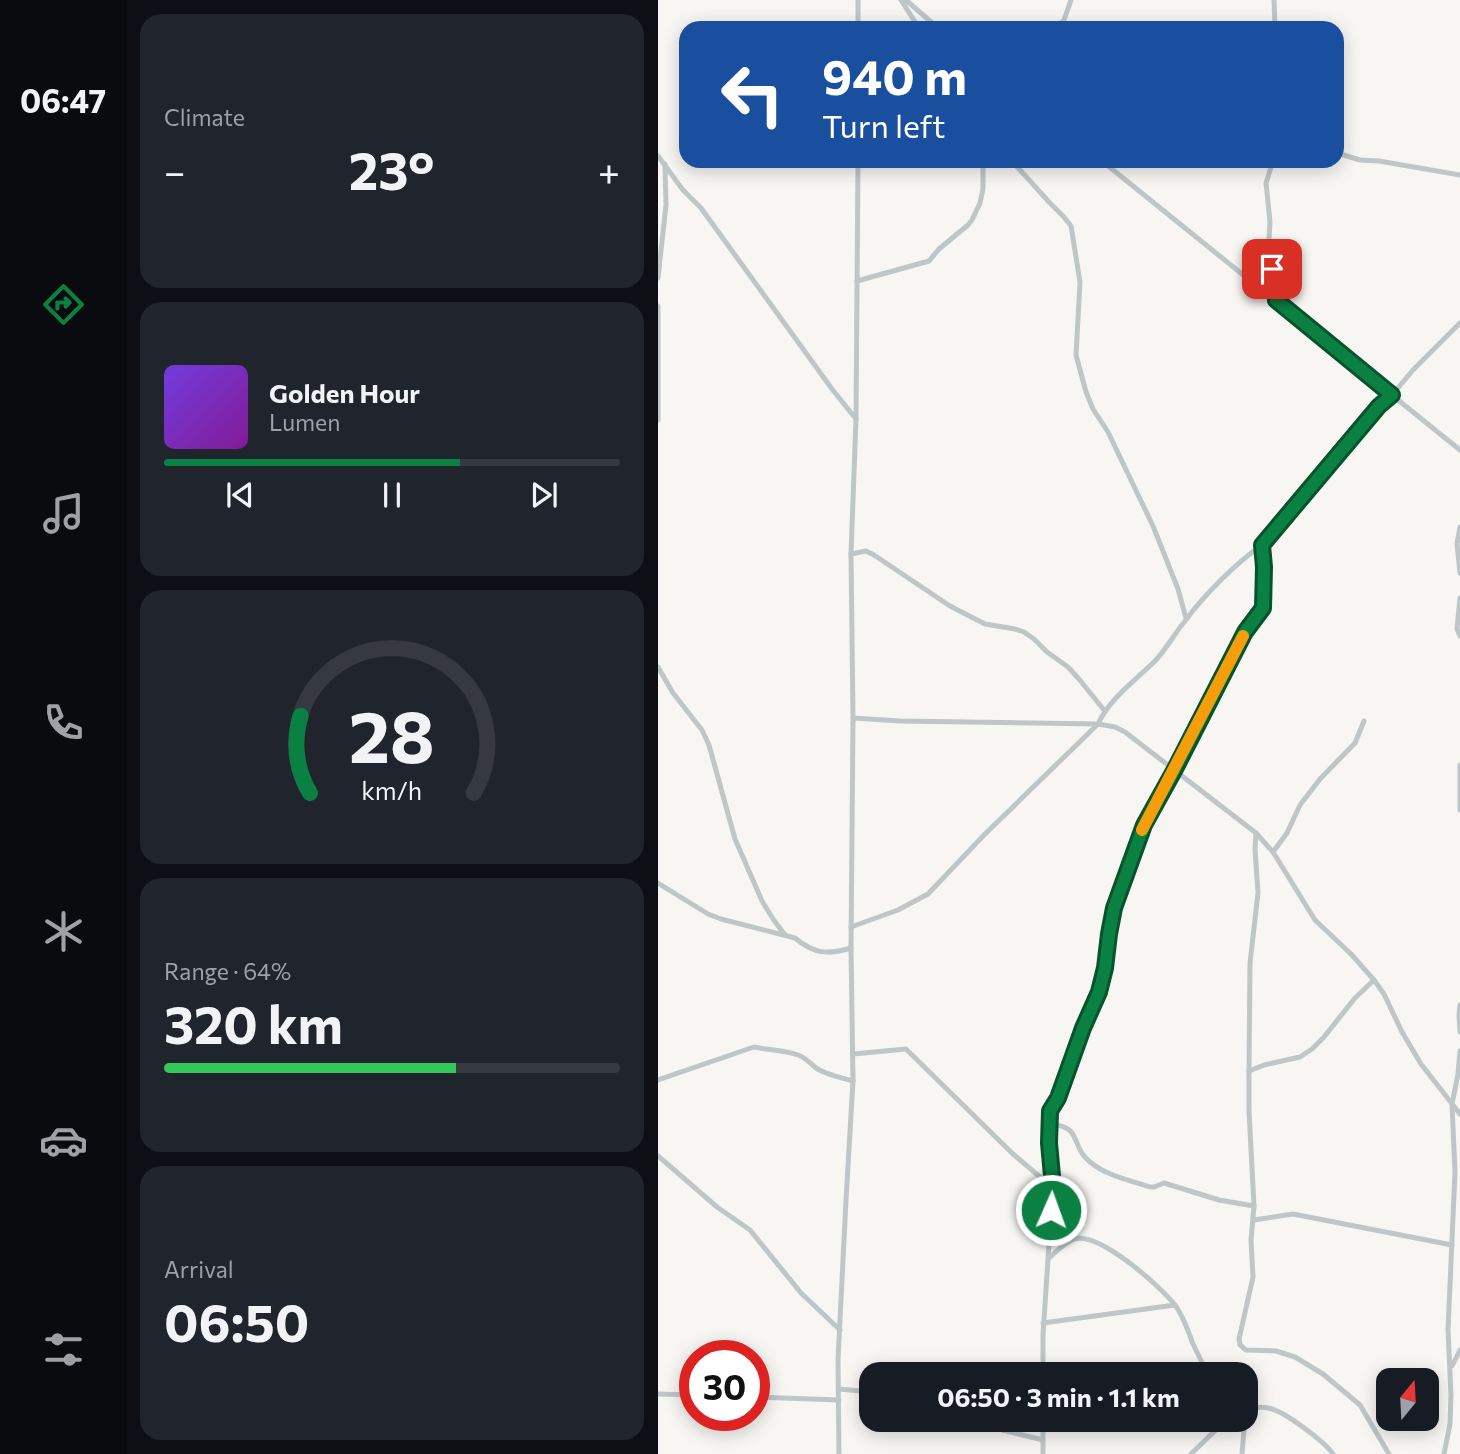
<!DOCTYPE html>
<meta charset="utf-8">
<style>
body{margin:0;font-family:Commissioner,sans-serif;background:#20242c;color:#f1f3f6;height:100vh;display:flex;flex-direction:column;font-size:26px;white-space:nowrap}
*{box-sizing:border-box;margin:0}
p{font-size:23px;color:#9ea1a6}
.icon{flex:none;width:38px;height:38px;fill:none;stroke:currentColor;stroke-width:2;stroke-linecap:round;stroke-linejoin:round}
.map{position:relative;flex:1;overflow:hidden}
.details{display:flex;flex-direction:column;gap:14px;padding:14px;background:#0d0f14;width:532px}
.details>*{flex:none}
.guide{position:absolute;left:21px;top:21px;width:665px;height:147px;border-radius:21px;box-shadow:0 4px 18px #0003;background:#1a4fa0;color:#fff;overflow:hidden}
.needle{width:46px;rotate:18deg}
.buttons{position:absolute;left:718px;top:1368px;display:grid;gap:14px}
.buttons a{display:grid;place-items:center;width:63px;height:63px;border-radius:14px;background:#171b24;box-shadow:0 4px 18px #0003;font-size:35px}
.speed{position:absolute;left:21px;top:1340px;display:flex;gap:14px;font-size:35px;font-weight:700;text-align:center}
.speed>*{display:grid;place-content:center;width:91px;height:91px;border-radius:50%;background:#171b24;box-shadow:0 4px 18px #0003;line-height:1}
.speed .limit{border:10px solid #d22;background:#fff;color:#111}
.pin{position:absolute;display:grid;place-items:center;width:60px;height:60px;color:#fff;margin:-30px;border-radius:14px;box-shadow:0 4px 10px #0006}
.me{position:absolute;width:77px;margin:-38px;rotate:2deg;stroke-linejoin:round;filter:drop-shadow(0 0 5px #0008)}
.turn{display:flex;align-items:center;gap:24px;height:147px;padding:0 28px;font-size:32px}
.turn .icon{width:91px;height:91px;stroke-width:2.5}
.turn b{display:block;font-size:49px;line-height:60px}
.big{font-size:52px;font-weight:700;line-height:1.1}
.details .widget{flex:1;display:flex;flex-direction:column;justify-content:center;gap:10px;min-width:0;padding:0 24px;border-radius:21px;background:#20242c}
.details .dial{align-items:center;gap:0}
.dial svg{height:182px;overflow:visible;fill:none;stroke:#363941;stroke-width:7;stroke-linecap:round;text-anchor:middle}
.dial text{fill:#f1f3f6;stroke:none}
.song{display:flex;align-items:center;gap:21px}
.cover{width:84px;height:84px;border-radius:10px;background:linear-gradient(135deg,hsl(260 70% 55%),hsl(290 70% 35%))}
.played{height:7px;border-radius:4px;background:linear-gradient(90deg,#0b8043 65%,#363941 65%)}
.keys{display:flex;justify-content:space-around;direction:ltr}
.heat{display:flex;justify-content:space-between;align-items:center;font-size:38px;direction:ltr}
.charge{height:10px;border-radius:5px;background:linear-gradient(90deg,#34c759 64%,#363941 0)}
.trip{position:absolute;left:201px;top:1362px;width:399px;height:70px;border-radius:21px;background:#171b24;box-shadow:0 4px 18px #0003;font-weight:700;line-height:70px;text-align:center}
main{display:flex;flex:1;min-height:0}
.dock{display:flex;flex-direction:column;width:126px;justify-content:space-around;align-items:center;background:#090b0e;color:#9ea1a6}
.dock .icon{width:49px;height:49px}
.dock .active{color:#0b8043}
.dock b{font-size:32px;color:#f1f3f6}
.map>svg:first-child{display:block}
</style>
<main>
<nav class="dock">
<b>06:47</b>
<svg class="icon active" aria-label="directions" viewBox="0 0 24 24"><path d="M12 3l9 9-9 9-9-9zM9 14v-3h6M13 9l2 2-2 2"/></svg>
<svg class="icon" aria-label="music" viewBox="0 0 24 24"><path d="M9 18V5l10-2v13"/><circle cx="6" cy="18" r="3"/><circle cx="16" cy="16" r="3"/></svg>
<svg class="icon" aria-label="phone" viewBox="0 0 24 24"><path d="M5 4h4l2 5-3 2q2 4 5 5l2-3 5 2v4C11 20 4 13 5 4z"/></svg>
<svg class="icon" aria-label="climate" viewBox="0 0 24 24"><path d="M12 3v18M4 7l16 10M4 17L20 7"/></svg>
<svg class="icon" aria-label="car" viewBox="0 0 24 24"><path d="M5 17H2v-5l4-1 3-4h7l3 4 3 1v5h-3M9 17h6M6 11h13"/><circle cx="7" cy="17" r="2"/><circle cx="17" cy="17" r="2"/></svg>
<svg class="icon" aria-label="filters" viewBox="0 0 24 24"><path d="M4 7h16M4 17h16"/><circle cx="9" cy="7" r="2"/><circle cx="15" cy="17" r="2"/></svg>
</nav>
<section class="details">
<div class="widget"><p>Climate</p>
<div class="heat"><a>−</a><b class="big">23°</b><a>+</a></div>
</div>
<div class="widget">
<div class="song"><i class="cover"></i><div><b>Golden Hour</b><p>Lumen</p></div></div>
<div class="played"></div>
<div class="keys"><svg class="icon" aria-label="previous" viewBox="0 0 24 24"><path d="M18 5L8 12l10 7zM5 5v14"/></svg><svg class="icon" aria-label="pause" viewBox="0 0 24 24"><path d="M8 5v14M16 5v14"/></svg><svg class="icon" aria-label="next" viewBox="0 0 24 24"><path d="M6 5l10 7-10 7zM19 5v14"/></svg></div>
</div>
<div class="widget dial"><svg viewBox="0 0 100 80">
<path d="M14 69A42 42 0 1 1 86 69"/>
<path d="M14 69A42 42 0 0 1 10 35" stroke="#0b8043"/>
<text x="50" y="56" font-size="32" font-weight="700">28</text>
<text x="50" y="72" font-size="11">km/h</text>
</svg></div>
<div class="widget"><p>Range · 64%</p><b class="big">320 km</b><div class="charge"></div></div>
<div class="widget"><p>Arrival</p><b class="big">06:50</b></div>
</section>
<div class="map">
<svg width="802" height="1454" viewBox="0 0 802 1454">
<rect width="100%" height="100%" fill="#f7f6f3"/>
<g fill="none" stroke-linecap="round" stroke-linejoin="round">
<!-- minor -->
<g stroke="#bfc6c8" stroke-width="5">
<polyline points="243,0 261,28"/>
<polyline points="248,0 280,28"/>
<polyline points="616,0 617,28"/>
<polyline points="200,28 200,0"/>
<polyline points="397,28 406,20 413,0"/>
<polyline points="679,153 702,160 721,161 802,175"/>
<polyline points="0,156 25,190 43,208 174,389 198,419"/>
<polyline points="354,161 391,202 406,217 413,226 422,282 418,355 428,392 435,409 450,432 495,526 520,589 528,618"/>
<polyline points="444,161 802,450"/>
<polyline points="615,161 608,183 612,222 611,239 614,269 620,289 618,301"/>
<polyline points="0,278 8,205 7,164"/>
<polyline points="199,281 271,261 281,249 310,225 314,220 322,203 325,189 325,161"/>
<polyline points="0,306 0,420"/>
<polyline points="802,527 799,544 802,573"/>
<polyline points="193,554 208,551 216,555 292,606 327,624 357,629 366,632 376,639 389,652 410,667 421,679 446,710"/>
<polyline points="802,598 799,629 802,636"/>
<polyline points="0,667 15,693 44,730 51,745 77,839 104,901 115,919 127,935"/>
<polyline points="195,718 242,721 440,724 457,727 467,732 598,833 615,852 657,920 693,954 716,980 726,994 744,1032 763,1064 802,1114"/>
<polyline points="802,765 802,810"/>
<polyline points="598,833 597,849 600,893 592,963 591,1071 591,1111 596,1206 593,1240 595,1277 581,1339 582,1345 588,1350 618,1351 637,1357 665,1374 702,1405 731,1454"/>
<polyline points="615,852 629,833 642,805 662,779 697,743 706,721"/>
<path d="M0,883L50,914L63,919L137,938C156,954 170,955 193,948"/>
<path d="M193,927L240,910L270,894L326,835L440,724C452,698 478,680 498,660C509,648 517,633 527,621C546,595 578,563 604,545L721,406L734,395L755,370L802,323"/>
<polyline points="802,1005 801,1015 802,1032"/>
<polyline points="195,1054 248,1049 355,1154 395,1188"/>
<polyline points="591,1071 606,1065 642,1057 654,1049 666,1037 697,998 716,980"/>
<path d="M0,1080L96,1047C110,1050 125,1050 140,1055C148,1058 152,1063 158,1068C166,1074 185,1078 195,1081"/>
<path d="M392,1124C426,1127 411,1145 432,1162C449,1176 471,1180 492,1187H496L506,1183L561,1200L596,1206"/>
<polyline points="0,1156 59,1207 92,1230 143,1293 182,1330"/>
<polyline points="596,1220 635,1214 794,1245"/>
<polyline points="390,1259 395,1187 391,1143 392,1111 400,1098 425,1028 441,992 447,968 451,934 456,908 486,825 517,769 587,632 602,613 606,602 604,545"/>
<polyline points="385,1323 517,1305"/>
<polyline points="794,1366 802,1350"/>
<path d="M385,1374V1335L390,1259C398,1252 406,1243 416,1239C441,1231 503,1287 517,1305C526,1317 530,1331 535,1344C540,1354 545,1364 549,1374"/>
<polyline points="181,1389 214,1392"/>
<polyline points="0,1394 37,1395"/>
<polyline points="96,1397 181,1400"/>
<path d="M588,1412C595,1408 602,1406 610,1408C625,1410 667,1442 675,1454"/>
<polyline points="320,1419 344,1430 385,1440"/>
<polyline points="385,1419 385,1454"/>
<polyline points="181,1454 180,1360 188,1200 195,1081 193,948 195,718 193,554 198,419 200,161"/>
<polyline points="533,1454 569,1419"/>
<polyline points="584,1454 587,1419"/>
<polyline points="786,1454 792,1424 793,1395 790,1330 797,1172 794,1104 800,1074 802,1051"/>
</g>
</g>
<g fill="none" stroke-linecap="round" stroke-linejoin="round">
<!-- route casing -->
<g stroke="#07532c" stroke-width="18">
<polyline id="route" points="393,1210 395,1187 391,1143 392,1111 400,1098 425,1028 441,992 447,968 451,934 456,908 486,825 517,769 587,632 605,608 606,567 604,545 721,406 734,395 618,300 620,289 614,269"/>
</g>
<!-- route -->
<use href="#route" stroke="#0b8043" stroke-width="12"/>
<!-- slow -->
<polyline stroke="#f59e0b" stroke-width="12" points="484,830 585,636"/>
</g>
</svg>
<div class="buttons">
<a><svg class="needle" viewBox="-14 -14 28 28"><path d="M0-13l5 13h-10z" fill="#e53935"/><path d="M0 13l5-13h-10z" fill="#9ea1a6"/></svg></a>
</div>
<div class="speed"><div class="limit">30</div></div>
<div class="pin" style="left:614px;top:269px;background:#d93025"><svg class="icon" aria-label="arrive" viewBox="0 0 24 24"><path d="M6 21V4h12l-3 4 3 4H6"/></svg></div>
<svg class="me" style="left:393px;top:1210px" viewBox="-20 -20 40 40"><circle r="17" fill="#0b8043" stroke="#fff" stroke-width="3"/><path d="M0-11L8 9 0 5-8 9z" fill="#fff"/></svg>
<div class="trip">06:50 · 3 min · 1.1 km</div>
<div class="guide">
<div class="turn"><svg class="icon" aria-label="left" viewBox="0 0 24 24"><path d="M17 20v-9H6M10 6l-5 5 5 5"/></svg><div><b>940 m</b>Turn left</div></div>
</div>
</div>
</main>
